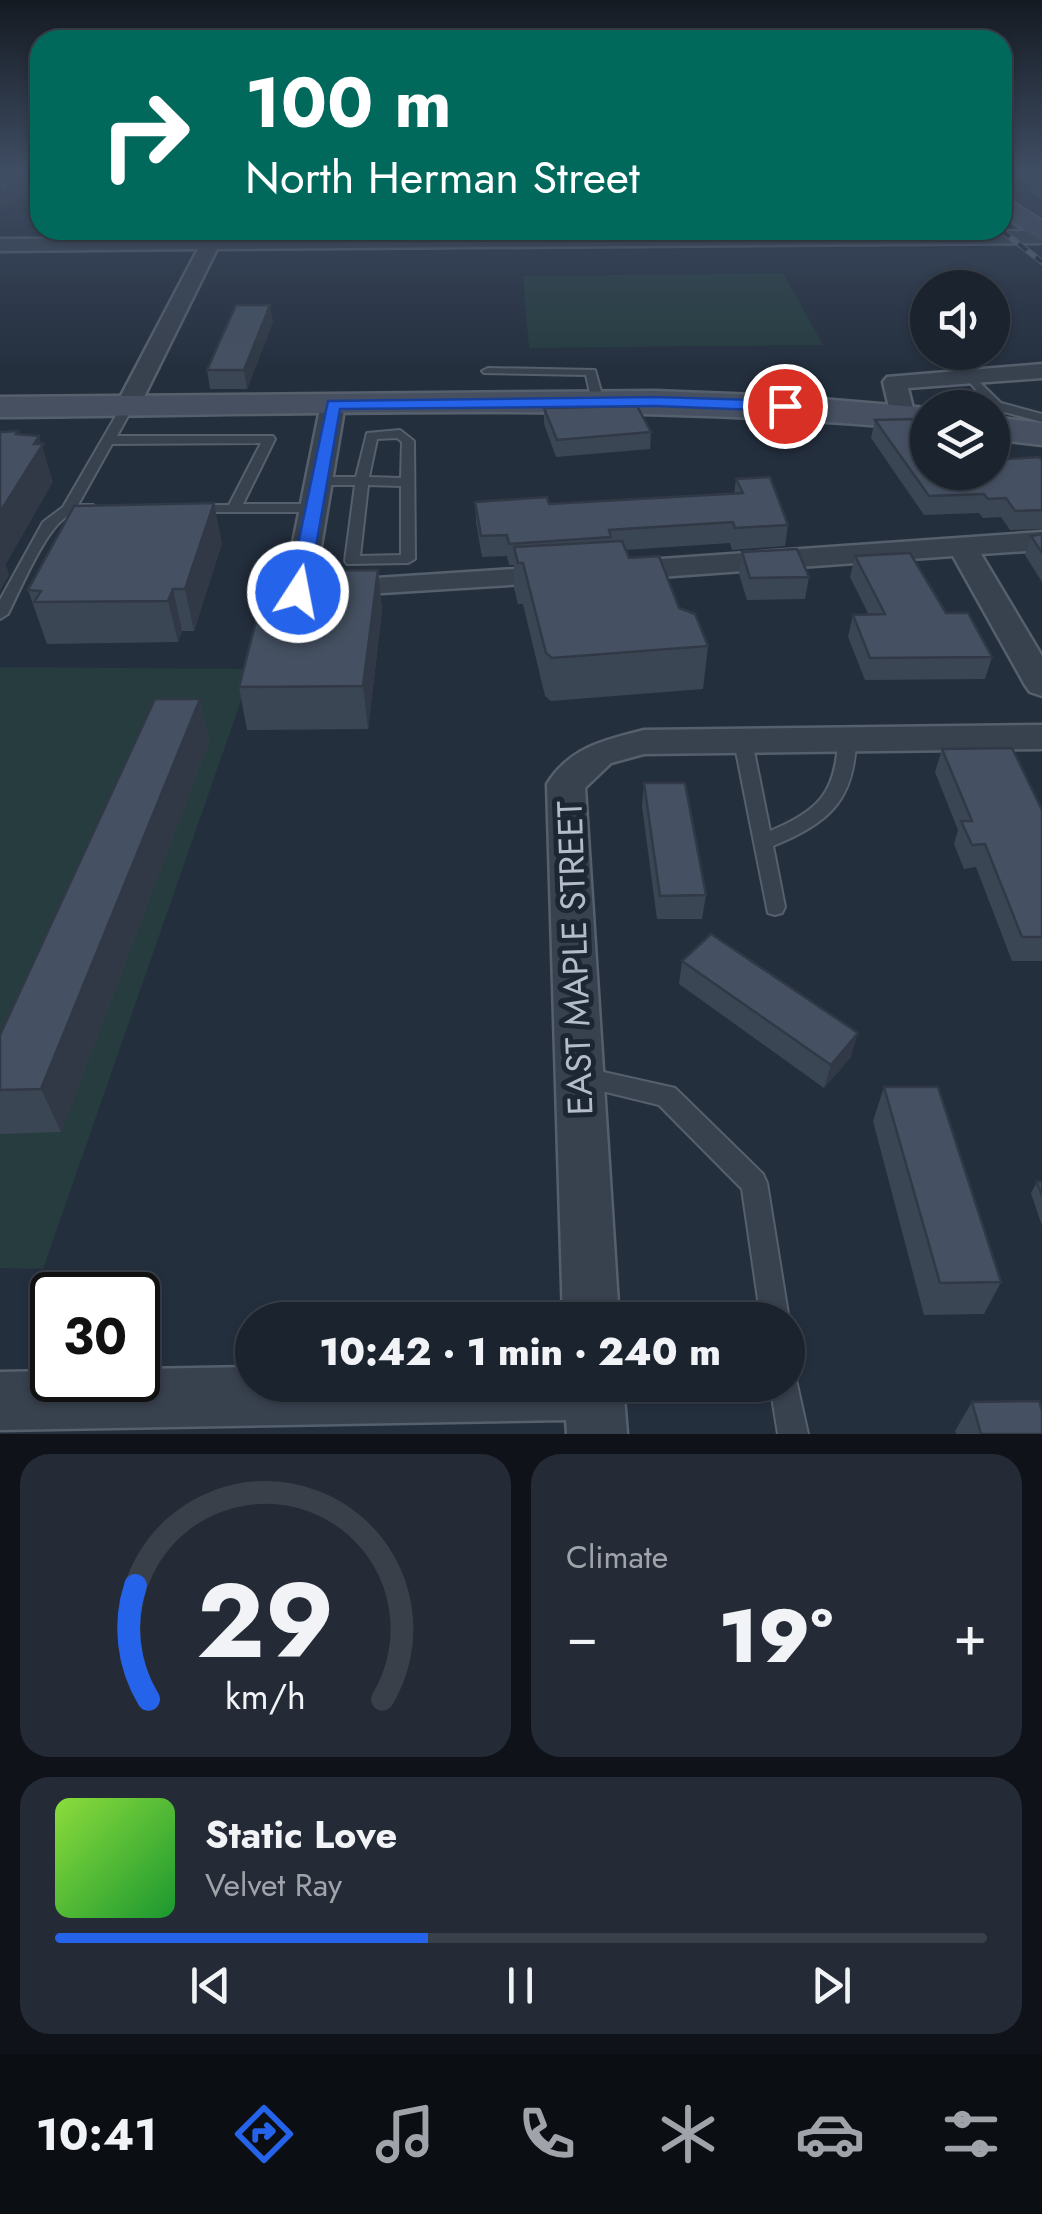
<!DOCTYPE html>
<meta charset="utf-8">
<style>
body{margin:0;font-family:Jost,sans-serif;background:#242b36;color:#f1f3f6;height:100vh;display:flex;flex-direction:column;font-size:38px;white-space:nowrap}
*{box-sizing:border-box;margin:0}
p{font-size:32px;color:#a0a4aa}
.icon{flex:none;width:55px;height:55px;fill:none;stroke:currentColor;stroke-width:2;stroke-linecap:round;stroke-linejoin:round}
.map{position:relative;height:1434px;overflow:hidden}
.panel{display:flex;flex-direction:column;gap:20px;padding:20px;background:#0f1319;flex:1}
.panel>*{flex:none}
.top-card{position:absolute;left:30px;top:30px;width:982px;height:210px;border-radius:30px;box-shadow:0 2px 8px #0004,0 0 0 2px #39404a;background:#00695c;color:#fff;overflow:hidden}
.fabs{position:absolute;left:910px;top:270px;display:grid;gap:20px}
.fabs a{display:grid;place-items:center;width:100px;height:100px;border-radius:50%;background:#1b232e;box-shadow:0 2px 8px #0004,0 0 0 2px #39404a;font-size:50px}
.speed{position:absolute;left:30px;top:1272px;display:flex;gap:20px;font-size:50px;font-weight:700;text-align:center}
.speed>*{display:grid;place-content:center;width:130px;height:130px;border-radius:50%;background:#1b232e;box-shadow:0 2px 8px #0004,0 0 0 2px #39404a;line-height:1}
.speed .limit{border:5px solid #111;border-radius:15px;background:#fff;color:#111}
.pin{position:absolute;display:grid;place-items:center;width:85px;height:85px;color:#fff;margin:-42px;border:5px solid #fff;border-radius:50%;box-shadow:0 2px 10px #0007}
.me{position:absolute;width:110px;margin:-55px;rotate:11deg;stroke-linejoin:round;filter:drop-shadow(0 0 8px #0008)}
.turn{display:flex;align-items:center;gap:35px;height:210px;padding:0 50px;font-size:45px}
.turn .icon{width:130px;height:130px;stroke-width:2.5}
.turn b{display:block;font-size:70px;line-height:85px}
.big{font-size:75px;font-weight:800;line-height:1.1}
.panel .tile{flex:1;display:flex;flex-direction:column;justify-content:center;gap:15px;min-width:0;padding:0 35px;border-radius:30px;background:#242b36}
.panel .dial{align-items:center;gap:0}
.dial svg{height:260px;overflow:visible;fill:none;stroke:#39404a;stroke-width:7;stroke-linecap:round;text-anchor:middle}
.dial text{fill:#f1f3f6;stroke:none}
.song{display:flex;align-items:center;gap:30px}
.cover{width:120px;height:120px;border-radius:15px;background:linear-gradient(135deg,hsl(90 70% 55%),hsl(130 70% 35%))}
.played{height:10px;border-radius:5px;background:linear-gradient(90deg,#2563eb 40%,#39404a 40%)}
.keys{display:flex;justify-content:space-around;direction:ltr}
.heat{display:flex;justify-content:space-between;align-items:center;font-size:55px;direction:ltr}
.panel .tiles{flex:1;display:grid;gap:20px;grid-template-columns:1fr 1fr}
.tile:last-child{grid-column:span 2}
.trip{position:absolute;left:235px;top:1302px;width:570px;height:100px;border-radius:50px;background:#1b232e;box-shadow:0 2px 8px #0004,0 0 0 2px #39404a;font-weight:800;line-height:100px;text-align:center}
.dock{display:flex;height:160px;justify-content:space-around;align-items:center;background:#0b0e12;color:#a0a4aa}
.dock .icon{width:70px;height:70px}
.dock .on{color:#2563eb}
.dock b{font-size:45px;color:#f1f3f6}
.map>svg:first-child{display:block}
</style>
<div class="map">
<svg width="1042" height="1434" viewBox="0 0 1042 1434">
<rect width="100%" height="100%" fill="#242f3e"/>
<!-- green -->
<g fill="#263c3f">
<polygon points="783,273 823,345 529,348 523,276"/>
<polygon points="0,667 252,669 43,1269 0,1268"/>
</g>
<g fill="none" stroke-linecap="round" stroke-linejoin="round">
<!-- lane casing -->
<g stroke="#565f6c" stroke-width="4">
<g id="lane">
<polygon points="488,368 595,370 604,402 598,406 592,402 586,375 484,373 482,371"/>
<polygon points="970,373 1001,403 1042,414 1042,422 993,409 964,376"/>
<path d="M127,403L133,407L117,436H273L275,439L243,504H314L321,508L314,512H189L187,509L194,505H229L261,443L112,444L78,505H93L100,509C90,515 81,511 70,515C47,524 20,591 8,614L0,619V600L43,522L63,507L121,407Z"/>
<path d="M400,430L414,441L415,559L408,563L347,564L345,561L355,485H319L312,481L319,477H356L367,433ZM397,438L402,442L401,478L369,477L377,439ZM368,485L401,486V555L360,556Z"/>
<path d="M847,734L856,740C854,802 828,823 773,846L785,907L782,913L775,915L768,913L734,741L743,735L752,741L770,831C818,811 836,793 838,740Z"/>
<polygon points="581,1067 675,1088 763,1174 767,1183 789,1320 788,1324 788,1320 761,1320 742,1189 659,1105 573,1084 569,1077 573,1070"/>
<polygon points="788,1371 795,1375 808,1434 778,1434 770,1385 788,1385"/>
</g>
</g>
<!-- street casing -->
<g stroke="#565f6c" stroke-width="5">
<g id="street">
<polygon points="208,230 226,230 222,238 1042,231 1042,243 217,249 139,407 127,414 115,407 198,249 0,251 0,239 204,238"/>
<polygon points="1042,364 1042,378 908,388 915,416 903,423 891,416 883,382 887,377"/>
<polygon points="333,397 345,404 315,582 561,566 576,575 572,581 287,599 283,592 321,404"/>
<polygon points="1042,532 1042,550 981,554 1042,656 1042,696 1030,692 1025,685 953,556 618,580 603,571 618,562"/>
<path d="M1042,725V749L644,754L611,763L585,788L619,1320H563L547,784C570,747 605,740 644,730Z"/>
<polygon points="252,1367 252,1385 623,1385 627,1434 567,1434 566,1420 0,1430 0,1372 52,1371 52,1380 138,1380 138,1369"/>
</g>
</g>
<!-- secondary casing -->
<g stroke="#565f6c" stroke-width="5">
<g id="secondary">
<polygon points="1002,196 1042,221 1042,241 1002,215"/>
<path d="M655,391L785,396L928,408V430C619,401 309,415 0,417V397Z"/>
<polygon points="992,417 1042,423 1042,445 992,439"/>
</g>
</g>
<!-- lane -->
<use href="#lane" fill="#38414e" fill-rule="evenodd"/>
<!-- street -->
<use href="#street" fill="#38414e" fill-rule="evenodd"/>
<!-- secondary -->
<use href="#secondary" fill="#465061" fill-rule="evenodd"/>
<!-- rail casing -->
<g stroke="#5a6575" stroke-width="6">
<polyline id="rail" points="1001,230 1042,262"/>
</g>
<!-- rail -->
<use href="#rail" stroke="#1d2633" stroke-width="4" stroke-dasharray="11" stroke-linecap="butt"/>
</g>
<!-- wall -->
<g fill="#3b4654">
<polygon points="1013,171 1042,171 1042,200 1028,190 1029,185"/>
<polygon points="273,322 247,389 210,389 207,370"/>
<polygon points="544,408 651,432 650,449 556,457 544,424"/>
<polygon points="875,420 928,472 1042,460 1042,529 1010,530 1001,517 983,518 979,513 924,515 871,438"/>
<polygon points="736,479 788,525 785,546 732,550 730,543 625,550 629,558 679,608 708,646 703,689 551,701 545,696 523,604 518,604 514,588 514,565 509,565 507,556 482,557 476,522 475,502 549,504 734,494"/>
<polygon points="1042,534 1042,582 1025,555 1031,536"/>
<polygon points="222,543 194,631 182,631 178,642 47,644 28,590"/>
<polygon points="742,552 809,577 805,599 747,600 739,574"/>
<polygon points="855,556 946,613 992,657 985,679 865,680 848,637 853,615 869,615 850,577"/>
<polygon points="378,570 382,611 368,729 247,730 239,687"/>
<polygon points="200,699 209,742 61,1132 0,1134 0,1035"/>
<polygon points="942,749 1042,810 1042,961 1012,961 976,867 964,869 954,844 958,830 935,772"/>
<polygon points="644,783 706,895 702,919 657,919 642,806"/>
<polygon points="682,961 851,1057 824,1088 679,984"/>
<polygon points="884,1087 1001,1282 984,1314 924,1315 873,1121"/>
<polygon points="1037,1182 1042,1182 1042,1226 1031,1193"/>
<polygon points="972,1402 1042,1434 956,1434 955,1431"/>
</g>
<!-- shaded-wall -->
<g fill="#303945">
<polygon points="27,171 40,171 40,172 21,195 0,210 0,194"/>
<polygon points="270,305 273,322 247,389 244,370"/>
<polygon points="18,431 28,467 34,444 39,436 53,482 6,564 9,575 0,591 0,512"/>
<polygon points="214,503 222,543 194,631 185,589"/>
<polygon points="378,570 382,611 368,729 363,686"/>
<polygon points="173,589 182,631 178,642 168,601"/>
<polygon points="200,699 209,742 61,1132 41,1089"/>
<polygon points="858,1033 851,1057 824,1088 831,1065"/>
</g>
<!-- building -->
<g fill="#455162" stroke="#303945" stroke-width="2.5">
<polygon points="0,171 27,171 18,181 0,194"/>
<polygon points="1029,171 1042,171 1042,186 1031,179 1038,178"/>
<polygon points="236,305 270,305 244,370 207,370"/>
<polygon points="637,406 651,432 557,440 544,408"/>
<polygon points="916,419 928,435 928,472 992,472 992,460 1039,457 1042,460 1042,510 1015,511 1006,498 988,499 984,494 929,496 875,420"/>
<polygon points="18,431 16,434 39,436 34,444 43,444 0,512 0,432"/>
<polygon points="770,477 788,525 735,528 733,522 609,530 611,537 509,544 507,535 481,536 475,502 547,497 549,504 743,493 736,479"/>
<polygon points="214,503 185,589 173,589 168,601 34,602 41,591 28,590 74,506"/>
<polygon points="1042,534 1042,553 1031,536"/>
<polygon points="622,541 629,558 659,556 679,608 695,614 708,646 552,658 546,653 523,563 518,563 514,547"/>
<polygon points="797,549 809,577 750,578 742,552"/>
<polygon points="910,553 946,613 968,613 992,657 870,658 853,615 885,614 855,556"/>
<polygon points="378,570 363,686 239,687 269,571"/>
<polygon points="155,699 200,699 41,1089 0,1090 0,1035"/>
<polygon points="1012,748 1042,810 1042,937 1022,937 985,844 972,845 961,821 972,821 942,749"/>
<polygon points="644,783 685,783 706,895 660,896"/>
<polygon points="711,934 858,1033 831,1065 682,961"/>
<polygon points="884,1087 938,1087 1001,1282 940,1283"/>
<polygon points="1037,1182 1042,1182 1042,1196"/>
<polygon points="1039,1401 1042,1411 1042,1434 981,1434 972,1402"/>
</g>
<!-- sky -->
<linearGradient id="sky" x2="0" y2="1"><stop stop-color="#141a22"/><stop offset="0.46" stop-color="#3f4d63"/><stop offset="1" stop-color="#3f4d63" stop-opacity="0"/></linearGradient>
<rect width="1042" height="371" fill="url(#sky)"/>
<!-- route -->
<polygon fill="#2563eb" stroke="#184099" stroke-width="2.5" points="655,397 785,401 793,406 785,411 655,406 340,409 308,592 298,598 288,592 328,401"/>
<g text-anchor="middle" stroke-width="10" stroke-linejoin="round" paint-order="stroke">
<!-- street labels -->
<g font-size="35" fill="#b4bcc9" stroke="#1d2633">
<text transform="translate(575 958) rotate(-92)" y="12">EAST MAPLE STREET</text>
</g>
</g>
</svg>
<div class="fabs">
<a><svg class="icon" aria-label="sound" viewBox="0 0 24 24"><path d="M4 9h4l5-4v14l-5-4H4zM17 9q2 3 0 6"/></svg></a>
<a><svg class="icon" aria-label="layers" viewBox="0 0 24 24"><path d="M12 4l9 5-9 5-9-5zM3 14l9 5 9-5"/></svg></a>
</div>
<div class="speed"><div class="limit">30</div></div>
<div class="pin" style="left:785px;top:406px;background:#d93025"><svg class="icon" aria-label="arrive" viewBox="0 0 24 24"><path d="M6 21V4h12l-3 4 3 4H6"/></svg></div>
<svg class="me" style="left:298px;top:592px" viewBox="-20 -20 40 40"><circle r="17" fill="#2563eb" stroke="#fff" stroke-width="3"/><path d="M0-11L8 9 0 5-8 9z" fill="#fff"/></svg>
<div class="trip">10:42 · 1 min · 240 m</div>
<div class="top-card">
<div class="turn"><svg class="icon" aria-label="right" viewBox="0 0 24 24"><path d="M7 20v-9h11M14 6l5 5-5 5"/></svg><div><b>100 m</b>North Herman Street</div></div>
</div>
</div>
<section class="panel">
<div class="tiles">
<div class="tile dial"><svg viewBox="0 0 100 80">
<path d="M14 69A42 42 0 1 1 86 69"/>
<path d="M14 69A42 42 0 0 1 10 34" stroke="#2563eb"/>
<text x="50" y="56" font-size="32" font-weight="700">29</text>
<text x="50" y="72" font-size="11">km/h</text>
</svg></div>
<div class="tile"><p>Climate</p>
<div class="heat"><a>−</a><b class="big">19°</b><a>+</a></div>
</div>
<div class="tile">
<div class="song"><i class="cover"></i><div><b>Static Love</b><p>Velvet Ray</p></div></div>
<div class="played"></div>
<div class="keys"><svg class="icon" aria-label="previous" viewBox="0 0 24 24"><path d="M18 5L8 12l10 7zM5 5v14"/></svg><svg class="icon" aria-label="pause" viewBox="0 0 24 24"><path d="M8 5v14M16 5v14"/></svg><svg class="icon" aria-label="next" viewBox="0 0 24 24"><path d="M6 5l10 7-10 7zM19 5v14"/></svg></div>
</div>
</div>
</section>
<nav class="dock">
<b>10:41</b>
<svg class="icon on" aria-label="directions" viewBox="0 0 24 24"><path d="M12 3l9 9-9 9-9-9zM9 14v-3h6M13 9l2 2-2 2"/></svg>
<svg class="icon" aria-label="music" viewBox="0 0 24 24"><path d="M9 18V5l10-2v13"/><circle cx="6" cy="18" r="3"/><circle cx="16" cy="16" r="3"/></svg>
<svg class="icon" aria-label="phone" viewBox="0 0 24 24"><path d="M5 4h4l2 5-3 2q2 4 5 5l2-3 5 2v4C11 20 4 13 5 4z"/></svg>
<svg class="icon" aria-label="climate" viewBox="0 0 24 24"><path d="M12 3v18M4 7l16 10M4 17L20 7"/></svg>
<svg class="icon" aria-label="car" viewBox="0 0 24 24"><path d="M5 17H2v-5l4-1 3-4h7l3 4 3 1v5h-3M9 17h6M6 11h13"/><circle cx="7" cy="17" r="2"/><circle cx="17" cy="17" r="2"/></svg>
<svg class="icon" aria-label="filters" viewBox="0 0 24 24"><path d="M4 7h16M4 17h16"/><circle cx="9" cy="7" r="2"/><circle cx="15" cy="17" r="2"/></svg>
</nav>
